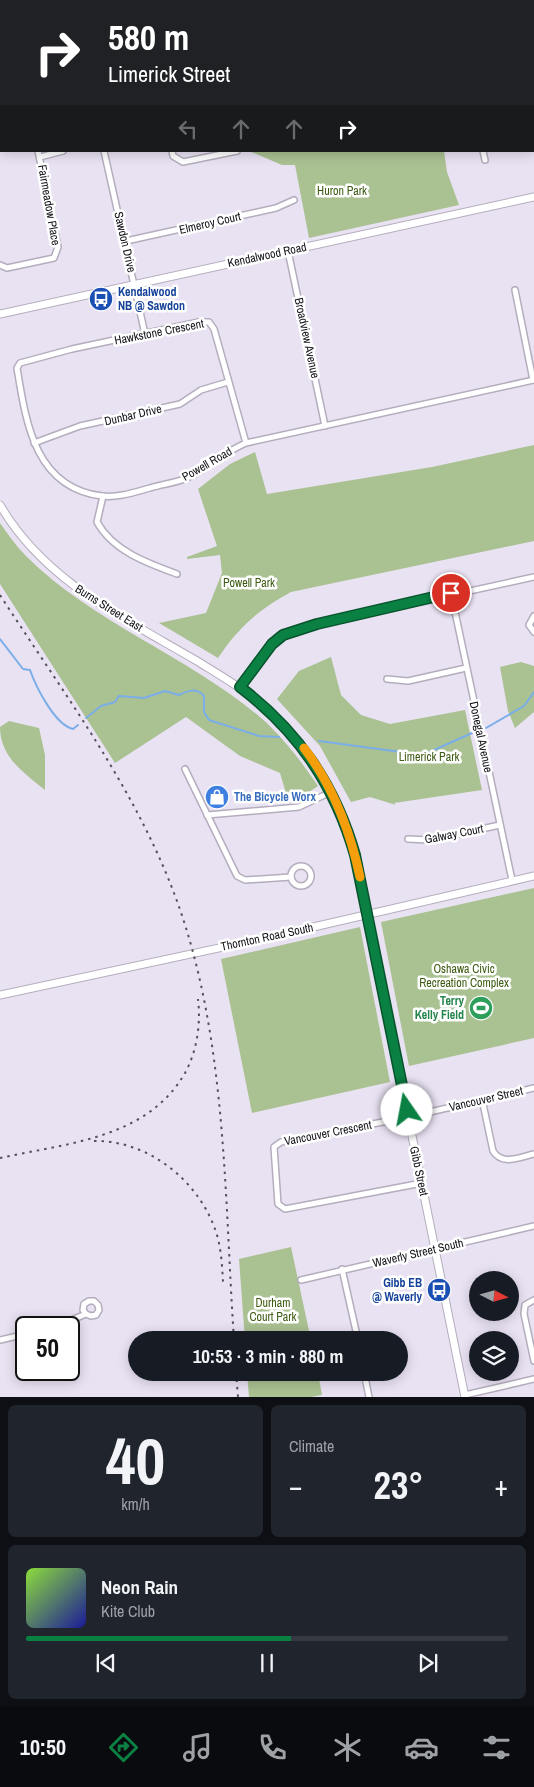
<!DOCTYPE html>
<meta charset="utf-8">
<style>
body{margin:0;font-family:"Archivo Narrow",sans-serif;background:#20242c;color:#f1f3f6;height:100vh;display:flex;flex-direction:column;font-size:19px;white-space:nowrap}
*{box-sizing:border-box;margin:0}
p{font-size:16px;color:#9ea1a6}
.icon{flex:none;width:28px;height:28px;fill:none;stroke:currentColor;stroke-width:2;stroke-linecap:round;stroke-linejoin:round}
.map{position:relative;height:1397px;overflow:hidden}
.panel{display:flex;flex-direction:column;gap:8px;padding:8px;background:#0d0f14;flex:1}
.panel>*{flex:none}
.top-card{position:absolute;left:0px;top:0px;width:535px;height:152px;box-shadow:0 2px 12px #0003;background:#202124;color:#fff;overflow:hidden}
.needle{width:32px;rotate:96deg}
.fabs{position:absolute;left:469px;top:1271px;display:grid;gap:10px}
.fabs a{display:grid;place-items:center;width:50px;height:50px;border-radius:50%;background:#171b24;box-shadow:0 2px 12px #0003;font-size:25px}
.speed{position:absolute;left:15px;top:1316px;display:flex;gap:10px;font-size:25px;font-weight:700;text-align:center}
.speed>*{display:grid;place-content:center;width:65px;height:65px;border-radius:50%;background:#171b24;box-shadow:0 2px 12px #0003;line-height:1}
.speed .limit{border:2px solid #111;border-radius:8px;background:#fff;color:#111}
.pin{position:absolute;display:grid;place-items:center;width:42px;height:42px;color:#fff;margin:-21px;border:2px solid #fff;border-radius:50%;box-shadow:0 1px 5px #0007}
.me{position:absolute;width:55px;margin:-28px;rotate:348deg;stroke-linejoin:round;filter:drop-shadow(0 0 4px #0008)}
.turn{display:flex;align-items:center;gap:18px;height:105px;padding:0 25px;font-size:22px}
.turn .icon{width:65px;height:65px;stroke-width:2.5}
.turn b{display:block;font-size:35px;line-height:42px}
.lanes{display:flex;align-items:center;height:48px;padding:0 25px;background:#0003;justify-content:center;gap:25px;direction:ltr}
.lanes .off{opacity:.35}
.big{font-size:38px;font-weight:800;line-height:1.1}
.panel .widget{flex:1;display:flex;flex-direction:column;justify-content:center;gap:8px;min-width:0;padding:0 18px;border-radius:8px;background:#20242c}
.panel .dial{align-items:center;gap:0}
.dial b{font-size:65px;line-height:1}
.song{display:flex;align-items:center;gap:15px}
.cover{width:60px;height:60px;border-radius:8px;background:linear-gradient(135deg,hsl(90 70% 55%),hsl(240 70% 35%))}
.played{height:5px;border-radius:2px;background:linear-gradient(90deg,#0b8043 55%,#363941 55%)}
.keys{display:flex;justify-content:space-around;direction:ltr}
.heat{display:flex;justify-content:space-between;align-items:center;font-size:28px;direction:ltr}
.panel .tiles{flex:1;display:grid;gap:8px;grid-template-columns:1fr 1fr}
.widget:last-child{grid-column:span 2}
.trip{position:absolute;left:128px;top:1331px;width:280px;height:50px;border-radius:25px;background:#171b24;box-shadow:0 2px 12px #0003;font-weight:800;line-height:50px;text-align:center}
.tab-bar{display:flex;height:80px;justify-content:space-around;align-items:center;background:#090b0e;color:#9ea1a6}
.tab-bar .icon{width:35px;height:35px}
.tab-bar .selected{color:#0b8043}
.tab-bar b{font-size:22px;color:#f1f3f6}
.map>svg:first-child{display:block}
</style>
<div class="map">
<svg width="534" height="1397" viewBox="0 0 534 1397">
<rect width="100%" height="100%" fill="#e9e2f3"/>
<!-- green -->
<g fill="#aac192">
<polygon points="249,151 444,151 447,172 459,205 309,238 295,165 282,165"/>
<path d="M534,445V541L291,592C259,609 238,628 218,658L159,623L206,613L222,573L220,555L187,559V557L217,546L198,489L230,464L255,452L267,494L432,467Z"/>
<path d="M0,523C8,534 16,546 26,556C93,623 188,656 260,717C283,737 301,761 318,786L303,796L288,800L280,773L240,756L186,717L115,763L0,584Z"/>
<polygon points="331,657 341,695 361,715 390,724 465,710 482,790 394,803 396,805 370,797 351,802 320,746 277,699 299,671"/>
<polygon points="521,662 534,666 534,712 515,728 508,711 500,667"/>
<path d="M9,721L39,728L45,755V790C24,773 0,757 0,727Z"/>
<polygon points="534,888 534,1038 409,1066 381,922"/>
<polygon points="360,927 390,1082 252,1113 221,959"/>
<polygon points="291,1247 311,1340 245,1340 239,1259"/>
<polygon points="247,1373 318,1373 322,1395 311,1397 249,1397"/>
</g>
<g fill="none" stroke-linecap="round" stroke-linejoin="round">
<!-- stream -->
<g stroke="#7baee8" stroke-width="2">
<path d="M0,639L23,669L30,670C36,687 55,725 73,729L78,725"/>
<path d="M86,718L101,706L115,702L119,696L144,698L165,691L179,695C187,691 196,687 204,696V712L209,720L259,736L279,737"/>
<polyline points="486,728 524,706 534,692"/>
<polyline points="319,741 423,755 472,733"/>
</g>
<!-- street casing -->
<g stroke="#b4adbd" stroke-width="8">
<g id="street">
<polyline points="307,0 309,0"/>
<polyline points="404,0 404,1"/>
<polyline points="477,0 477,1"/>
<polyline points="52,1 53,0"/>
<polyline points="0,7 1,7"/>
<polyline points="0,74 1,74"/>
<polyline points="104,151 145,334"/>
<polyline points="172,151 173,156 183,162 237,151"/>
<polyline points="483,151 485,160"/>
<polyline points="40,157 63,151"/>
<polyline points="126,241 276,208 294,200"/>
<polyline points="288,251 325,426"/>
<polyline points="0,265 7,268 54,258 58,247 38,151"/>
<polyline points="515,290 533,380"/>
<polyline points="34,443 80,426 180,404 201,390 228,382"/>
<path d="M246,443L214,329L209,322H199L72,349L20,363L17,368C26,423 35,488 102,496C118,498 135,492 150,488C162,484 176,483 187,478C208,469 224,452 246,443L534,380"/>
<path d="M103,496L97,522C113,551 147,563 177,574"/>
<polyline points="451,593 512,880"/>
<polyline points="534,616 529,625 534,632"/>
<polyline points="387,679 408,681 466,668"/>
<path d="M240,687C257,663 272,640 300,628L534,577"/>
<polyline points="185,769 237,876 245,880 291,877"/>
<polyline points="207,815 299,807 331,792"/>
<polyline points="408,839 429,840 500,825"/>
<circle cx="301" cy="876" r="10"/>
<path d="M482,1099L493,1151C502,1166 520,1157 534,1154"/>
<polyline points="422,1183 285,1209 278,1204 274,1147 281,1142 408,1117 534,1088"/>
<polyline points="342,1269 358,1340"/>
<polyline points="301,1280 534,1226"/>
<polyline points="534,1300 525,1305 524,1314 534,1361"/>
<polyline points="52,1328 86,1314 91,1316 96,1315 99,1310 98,1305 94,1301 89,1301 84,1304 83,1310 86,1314"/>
<polyline points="0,1340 26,1334"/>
<polyline points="364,1372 369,1397"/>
<polyline points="465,1395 534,1379"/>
</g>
</g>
<!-- secondary casing -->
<g stroke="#b4adbd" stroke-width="9">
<g id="secondary">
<polyline points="0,314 534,197"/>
<path d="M0,505C44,581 124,618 197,661C218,674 241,687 260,703C308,743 338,796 355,855L465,1397"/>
<polyline points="0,995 270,937 534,876"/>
</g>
</g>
<!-- street -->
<use href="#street" stroke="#fff" stroke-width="5"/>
<!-- secondary -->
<use href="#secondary" stroke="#fff" stroke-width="7"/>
<!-- rail -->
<g stroke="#55515a" stroke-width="2" stroke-dasharray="2.5 5" stroke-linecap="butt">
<path d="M0,595C62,691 133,785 174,893C227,1033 224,1192 234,1340"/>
<path d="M94,1141C147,1140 197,1179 215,1229C221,1245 222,1264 223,1282"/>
<path d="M0,1158C67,1143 147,1139 185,1073C197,1051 201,1024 198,999"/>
<polyline points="236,1372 238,1397"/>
</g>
</g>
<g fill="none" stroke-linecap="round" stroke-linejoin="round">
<!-- route casing -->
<g stroke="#07532c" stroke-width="12">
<path id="route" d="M407,1110L355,855C335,785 298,731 240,687L272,644L283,635L317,624L451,593"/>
</g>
<!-- route -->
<use href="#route" stroke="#0b8043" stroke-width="9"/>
<!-- slow -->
<path stroke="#f59e0b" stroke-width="9" d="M304,748C333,786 350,830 360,877"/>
</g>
<!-- icons -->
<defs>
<g id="bus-disc" transform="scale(1.25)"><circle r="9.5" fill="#1a4fb4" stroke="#fff"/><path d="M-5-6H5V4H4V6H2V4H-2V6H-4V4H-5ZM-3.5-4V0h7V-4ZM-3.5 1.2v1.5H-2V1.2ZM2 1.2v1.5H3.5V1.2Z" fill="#fff"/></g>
<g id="shop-disc" transform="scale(1.25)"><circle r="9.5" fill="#3f7fe0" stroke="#fff"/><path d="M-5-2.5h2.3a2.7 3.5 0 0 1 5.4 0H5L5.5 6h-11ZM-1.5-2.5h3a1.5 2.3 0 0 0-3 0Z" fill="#fff"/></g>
<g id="stadium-disc" transform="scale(1.25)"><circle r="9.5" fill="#2e9e5b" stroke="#fff"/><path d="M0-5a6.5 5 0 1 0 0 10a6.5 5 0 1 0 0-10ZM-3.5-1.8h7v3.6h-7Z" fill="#fff"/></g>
</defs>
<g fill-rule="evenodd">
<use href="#bus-disc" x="101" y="299"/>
<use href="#shop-disc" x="217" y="797"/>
<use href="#stadium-disc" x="481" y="1008"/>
<use href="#bus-disc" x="439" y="1290"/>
</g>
<g text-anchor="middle" stroke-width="5" stroke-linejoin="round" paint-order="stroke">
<!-- park labels -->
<g font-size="12" fill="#3d5a11" stroke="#fff">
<text x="342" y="195">Huron Park</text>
<text x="249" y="587">Powell Park</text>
<text x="429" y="761">Limerick Park</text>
<text x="464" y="973">Oshawa Civic<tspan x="464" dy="14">Recreation Complex</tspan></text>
<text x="273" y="1307">Durham<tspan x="273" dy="14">Court Park</tspan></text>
</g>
<!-- street labels -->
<g font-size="12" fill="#141218" stroke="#fff">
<text transform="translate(49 205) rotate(80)" y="4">Fairmeadow Place</text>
<text transform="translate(210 223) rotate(-13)" y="4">Elmeroy Court</text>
<text transform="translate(125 242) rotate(77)" y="4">Sawdon Drive</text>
<text transform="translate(267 255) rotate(-12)" y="4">Kendalwood Road</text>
<text transform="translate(159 332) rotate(-11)" y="4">Hawkstone Crescent</text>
<text transform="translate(307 338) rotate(78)" y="4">Broadview Avenue</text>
<text transform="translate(133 415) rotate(-13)" y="4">Dunbar Drive</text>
<text transform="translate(207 464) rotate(-30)" y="4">Powell Road</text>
<text transform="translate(109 608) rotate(32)" y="4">Burns Street East</text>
<text transform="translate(481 737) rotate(78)" y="4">Donegal Avenue</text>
<text transform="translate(454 834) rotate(-11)" y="4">Galway Court</text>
<text transform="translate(267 937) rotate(-12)" y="4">Thornton Road South</text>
<text transform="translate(486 1099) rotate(-13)" y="4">Vancouver Street</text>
<text transform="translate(328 1133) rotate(-11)" y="4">Vancouver Crescent</text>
<text transform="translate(419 1171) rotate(78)" y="4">Gibb Street</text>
<text transform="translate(418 1253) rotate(-13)" y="4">Waverly Street South</text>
</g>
<!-- transit labels -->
<g font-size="12" font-weight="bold" fill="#164399" stroke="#fff" text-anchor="start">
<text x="118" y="296">Kendalwood<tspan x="118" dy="14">NB @ Sawdon</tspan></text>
<text x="422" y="1287" text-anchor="end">Gibb EB<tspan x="422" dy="14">@ Waverly</tspan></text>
</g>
<!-- shop labels -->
<g font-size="12" font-weight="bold" fill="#366cbe" stroke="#fff" text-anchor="start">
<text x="234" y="801">The Bicycle Worx</text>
</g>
<!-- leisure labels -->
<g font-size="12" font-weight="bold" fill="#27864d" stroke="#fff" text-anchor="end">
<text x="464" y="1005">Terry<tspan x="464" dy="14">Kelly Field</tspan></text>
</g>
</g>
</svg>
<div class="fabs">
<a><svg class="needle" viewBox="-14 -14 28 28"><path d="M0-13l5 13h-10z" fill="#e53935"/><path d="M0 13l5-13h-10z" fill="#9ea1a6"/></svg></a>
<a><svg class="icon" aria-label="layers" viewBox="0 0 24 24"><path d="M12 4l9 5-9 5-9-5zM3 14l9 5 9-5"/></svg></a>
</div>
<div class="speed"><div class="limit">50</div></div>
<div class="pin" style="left:451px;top:593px;background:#d93025"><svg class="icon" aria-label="arrive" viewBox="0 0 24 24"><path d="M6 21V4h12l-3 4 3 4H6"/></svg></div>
<svg class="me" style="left:407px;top:1110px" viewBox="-20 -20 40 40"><circle r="19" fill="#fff"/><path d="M0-13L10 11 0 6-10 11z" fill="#0b8043"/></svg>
<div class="trip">10:53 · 3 min · 880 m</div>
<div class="top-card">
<div class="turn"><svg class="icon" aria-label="right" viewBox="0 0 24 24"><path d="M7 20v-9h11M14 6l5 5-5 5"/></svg><div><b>580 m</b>Limerick Street</div></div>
<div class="lanes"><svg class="icon off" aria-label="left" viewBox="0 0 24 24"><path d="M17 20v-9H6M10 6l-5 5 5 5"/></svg><svg class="icon off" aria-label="ahead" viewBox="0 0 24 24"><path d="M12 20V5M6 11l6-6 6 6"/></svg><svg class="icon off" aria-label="ahead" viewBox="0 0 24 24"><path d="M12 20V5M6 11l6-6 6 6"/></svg><svg class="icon" aria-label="right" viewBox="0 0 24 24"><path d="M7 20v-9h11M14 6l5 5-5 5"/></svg></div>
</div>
</div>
<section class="panel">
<div class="tiles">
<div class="widget dial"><b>40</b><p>km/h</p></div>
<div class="widget"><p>Climate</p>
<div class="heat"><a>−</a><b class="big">23°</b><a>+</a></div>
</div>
<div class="widget">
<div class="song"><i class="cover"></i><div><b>Neon Rain</b><p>Kite Club</p></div></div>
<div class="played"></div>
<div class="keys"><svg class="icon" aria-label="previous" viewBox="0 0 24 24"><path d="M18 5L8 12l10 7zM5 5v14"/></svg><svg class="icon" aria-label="pause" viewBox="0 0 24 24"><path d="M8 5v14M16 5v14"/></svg><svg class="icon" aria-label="next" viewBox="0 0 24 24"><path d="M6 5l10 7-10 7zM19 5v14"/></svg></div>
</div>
</div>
</section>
<nav class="tab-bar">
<b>10:50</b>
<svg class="icon selected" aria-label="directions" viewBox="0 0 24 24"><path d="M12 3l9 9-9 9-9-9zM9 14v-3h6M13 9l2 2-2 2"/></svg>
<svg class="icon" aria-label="music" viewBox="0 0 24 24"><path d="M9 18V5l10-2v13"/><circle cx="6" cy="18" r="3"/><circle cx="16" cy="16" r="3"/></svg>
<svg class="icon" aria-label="phone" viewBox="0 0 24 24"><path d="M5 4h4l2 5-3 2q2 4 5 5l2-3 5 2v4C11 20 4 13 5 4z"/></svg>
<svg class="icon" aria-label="climate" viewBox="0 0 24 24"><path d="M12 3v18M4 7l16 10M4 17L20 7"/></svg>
<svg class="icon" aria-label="car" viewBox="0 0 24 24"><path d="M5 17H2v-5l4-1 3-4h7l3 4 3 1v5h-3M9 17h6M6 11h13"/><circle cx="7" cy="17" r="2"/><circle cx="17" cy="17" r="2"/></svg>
<svg class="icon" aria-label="filters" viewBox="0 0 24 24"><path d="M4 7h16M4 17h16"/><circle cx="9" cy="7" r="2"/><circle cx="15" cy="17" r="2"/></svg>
</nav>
